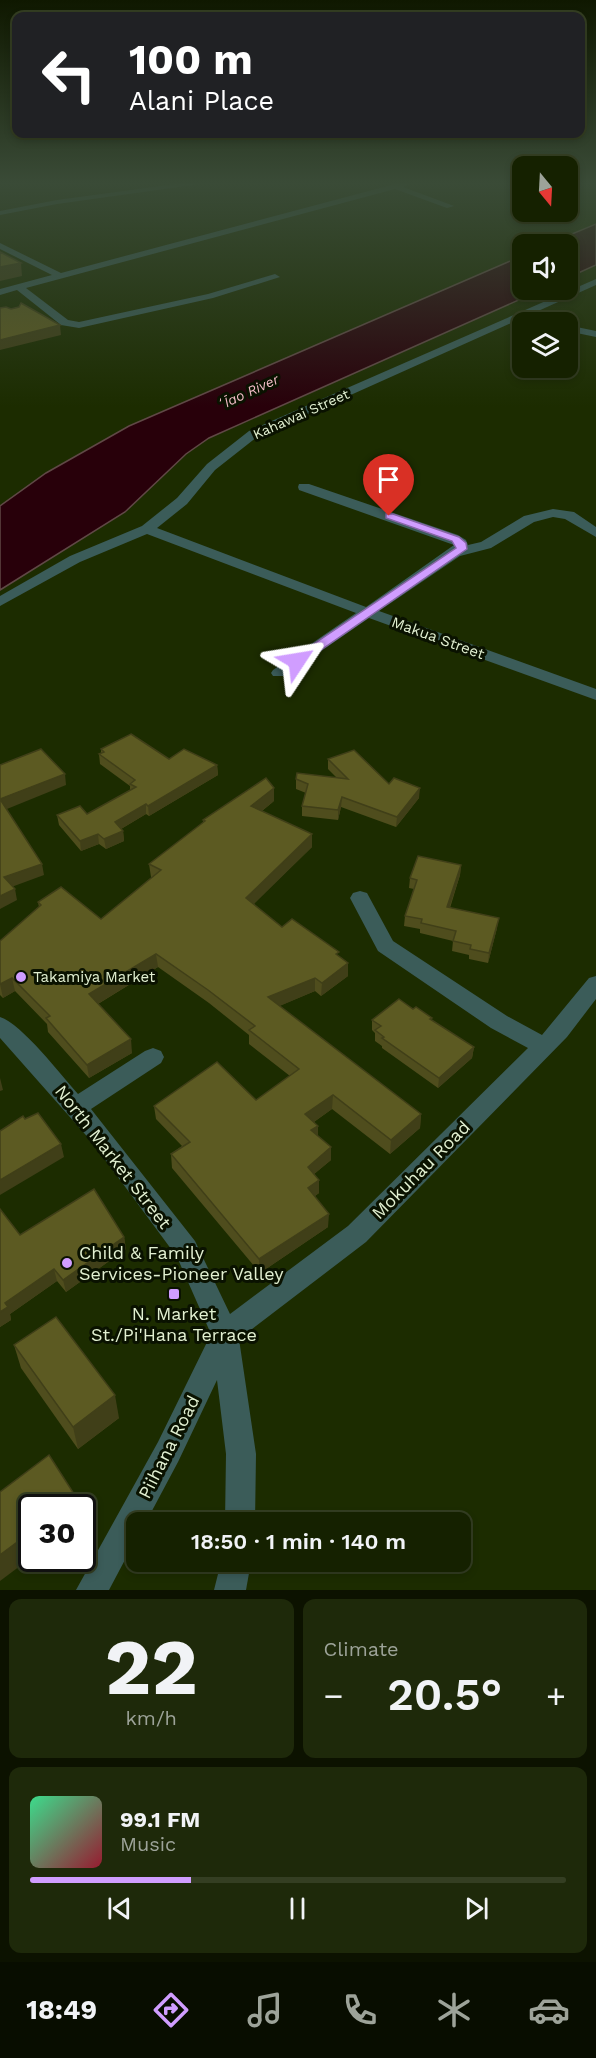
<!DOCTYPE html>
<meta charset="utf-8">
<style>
body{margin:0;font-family:"Work Sans",sans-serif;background:#1e290a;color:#f1f3f6;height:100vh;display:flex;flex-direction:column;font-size:22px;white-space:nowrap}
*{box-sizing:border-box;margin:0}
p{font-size:20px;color:#9da399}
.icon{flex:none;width:33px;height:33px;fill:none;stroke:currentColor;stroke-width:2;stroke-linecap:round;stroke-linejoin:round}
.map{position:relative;height:1590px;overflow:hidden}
.panel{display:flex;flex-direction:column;gap:9px;padding:9px;background:#0c1200;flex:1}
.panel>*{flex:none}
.banner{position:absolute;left:12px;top:12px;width:573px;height:126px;border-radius:12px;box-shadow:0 3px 9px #0003,0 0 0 2px #343e22;background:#202124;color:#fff;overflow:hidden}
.needle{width:39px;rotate:162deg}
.controls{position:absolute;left:512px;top:156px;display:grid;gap:12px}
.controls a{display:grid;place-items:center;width:66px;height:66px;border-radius:12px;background:#152100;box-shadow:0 3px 9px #0003,0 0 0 2px #343e22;font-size:30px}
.speed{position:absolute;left:18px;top:1494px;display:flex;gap:12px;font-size:30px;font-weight:700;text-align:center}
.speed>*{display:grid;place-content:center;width:78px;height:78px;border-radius:50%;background:#152100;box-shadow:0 3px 9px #0003,0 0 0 2px #343e22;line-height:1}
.speed .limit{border:3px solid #111;border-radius:9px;background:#fff;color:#111}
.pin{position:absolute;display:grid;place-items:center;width:51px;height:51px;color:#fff;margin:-62px -26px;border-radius:50% 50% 50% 0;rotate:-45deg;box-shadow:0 0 6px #0007}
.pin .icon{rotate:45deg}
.me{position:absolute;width:66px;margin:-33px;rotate:57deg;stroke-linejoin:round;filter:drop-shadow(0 0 4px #0008)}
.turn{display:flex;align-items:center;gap:21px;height:126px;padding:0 18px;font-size:27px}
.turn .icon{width:78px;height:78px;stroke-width:2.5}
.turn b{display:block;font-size:42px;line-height:51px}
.big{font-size:45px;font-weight:600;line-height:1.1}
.panel .widget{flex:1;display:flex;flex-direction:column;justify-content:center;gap:9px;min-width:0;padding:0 21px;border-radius:12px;background:#1e290a}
.panel .dial{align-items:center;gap:0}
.dial b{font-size:78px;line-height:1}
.song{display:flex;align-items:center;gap:18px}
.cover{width:72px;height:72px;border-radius:9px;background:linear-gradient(135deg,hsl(150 70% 55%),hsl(350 70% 35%))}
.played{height:6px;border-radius:3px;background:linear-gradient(90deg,#d09dff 30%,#343e22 30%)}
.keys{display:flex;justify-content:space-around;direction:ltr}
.heat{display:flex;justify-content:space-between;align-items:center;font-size:33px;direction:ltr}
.panel .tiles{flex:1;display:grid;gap:9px;grid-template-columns:1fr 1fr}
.widget:last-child{grid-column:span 2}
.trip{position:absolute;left:126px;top:1512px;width:345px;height:60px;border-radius:12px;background:#152100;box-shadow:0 3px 9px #0003,0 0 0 2px #343e22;font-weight:600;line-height:60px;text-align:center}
.tabs{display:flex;height:96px;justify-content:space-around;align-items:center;background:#080d00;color:#9da399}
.tabs .icon{width:42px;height:42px}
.tabs .selected{color:#d09dff}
.tabs b{font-size:27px;color:#f1f3f6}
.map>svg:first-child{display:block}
</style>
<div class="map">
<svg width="596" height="1590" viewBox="0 0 596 1590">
<rect width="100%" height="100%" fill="#1c2c00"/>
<!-- water -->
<g fill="#28000a" stroke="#604846" stroke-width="1.5">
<polygon points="596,224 596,265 567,278 567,244 548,244"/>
<polygon points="522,256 522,290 541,290 209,438 186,454 125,512 0,590 0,506 46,473 129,426"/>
</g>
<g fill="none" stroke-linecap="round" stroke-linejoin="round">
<!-- minor -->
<g fill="#3b5c59" fill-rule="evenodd">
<polygon points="175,184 200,184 57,204 0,215 0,211 57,200"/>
<polygon points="395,184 410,184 403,187 454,206 447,208 395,189 26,288 68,320 79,322 208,294 275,274 280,277 213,298 79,328 61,325 17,290 0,295 0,289 52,275 0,249 0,243 61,273"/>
<polygon points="596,279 596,285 257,437 215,470 187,504 157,528 366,607 454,545 299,490 298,487 299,484 309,484 458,535 466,540 468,545 481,542 524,516 553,509 574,512 596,527 596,537 565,519 553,517 534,522 491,548 460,556 379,611 596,689 596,700 369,618 285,676 273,676 271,673 273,670 356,613 147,534 80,562 0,606 0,596 70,556 142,526 177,498 207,464 249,431"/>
<polygon points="567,325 596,331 596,337 567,331"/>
<path d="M360,891L367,893L393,941L507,1016L542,1035L589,978L596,976V999L567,1037L366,1242L239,1339L256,1454L255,1522H225L226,1454L217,1380L178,1462L146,1522H136V1539L109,1590H76L158,1442L211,1334L177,1257L92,1142L0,1038V1017C22,1024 61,1075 78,1094L145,1051L153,1048L161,1051L164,1057L161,1063L91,1109L195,1241L230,1314L348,1226L528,1048L491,1028L378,951L350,898L353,893Z"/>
<polygon points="221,1562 251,1562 246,1590 214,1590"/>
</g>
</g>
<!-- wall -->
<g fill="#4f4d1d">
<polygon points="101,749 217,765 218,775 149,816 146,814 121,829 123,831 124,841 106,849 99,844 81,851 59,825 57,815 87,814 130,790 130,786 100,764 99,754 101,753"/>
<polygon points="328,759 389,784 419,798 396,827 341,807 338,820 302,816 302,806 306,793 296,789 296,779 337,778 328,769"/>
<polygon points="274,801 262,811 312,847 253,904 282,927 339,956 348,963 348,976 321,996 315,991 279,1006 421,1114 420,1128 390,1154 332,1109 314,1122 318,1126 318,1136 331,1160 314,1174 319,1193 315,1196 328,1227 260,1273 172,1168 171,1154 182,1146 156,1119 154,1106 256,1100 290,1076 249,1044 249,1035 209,1003 158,967 98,1004 132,1053 89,1078 48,1032 47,1024 15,991 3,998 0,995 0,941 39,907 38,902 101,919 152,877 151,877 149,864 203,823 203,820"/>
<polygon points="461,865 460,875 450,908 497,928 488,963 469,959 469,955 452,951 453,941 420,933 420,929 404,926 405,916 414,889 409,888 410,878"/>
<polygon points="413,1009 474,1047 472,1058 438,1088 382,1048 382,1046 375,1041 375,1033 372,1030 372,1020"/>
<polygon points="0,1209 20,1235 124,1237 126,1249 66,1292 57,1281 10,1314 11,1320 0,1327"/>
<polygon points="14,1345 119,1418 78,1449 21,1368"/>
</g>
<!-- shaded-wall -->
<g fill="#403f18">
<polygon points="21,263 22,276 0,281 0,267"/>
<polygon points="60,325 61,335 0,350 0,340"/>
<polygon points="217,765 218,775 149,816 148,806"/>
<polygon points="65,774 66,785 2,811 0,799"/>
<polygon points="274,788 274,801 252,819 251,806"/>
<polygon points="420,788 419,798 396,827 397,817"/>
<polygon points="342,797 341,807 338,820 338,810"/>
<polygon points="146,804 146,814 116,832 115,822"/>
<polygon points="123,831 124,841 106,849 104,839"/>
<polygon points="98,834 99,844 81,851 80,841"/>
<polygon points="312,834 312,847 246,912 246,898"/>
<polygon points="42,864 44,875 6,889 4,877"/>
<polygon points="461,865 460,875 446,918 447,907"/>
<polygon points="15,889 17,900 0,909 0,896"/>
<polygon points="499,918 497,928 488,963 489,953"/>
<polygon points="156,954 158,967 91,1008 89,994"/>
<polygon points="348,963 348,976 321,996 322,983"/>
<polygon points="12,978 15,991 3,998 0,984"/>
<polygon points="315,978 315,991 268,1011 268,997"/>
<polygon points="131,1039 132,1053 89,1078 87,1065"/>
<polygon points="474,1047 472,1058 438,1088 439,1078"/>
<polygon points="0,1078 3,1090 0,1091"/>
<polygon points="333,1095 332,1109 305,1128 305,1114"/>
<polygon points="421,1114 420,1128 390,1154 391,1140"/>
<polygon points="318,1126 318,1139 311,1130"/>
<polygon points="61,1144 64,1157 0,1195 0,1180"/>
<polygon points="331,1147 331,1160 307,1180 308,1167"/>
<polygon points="319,1180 319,1193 308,1201 308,1188"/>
<polygon points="329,1214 328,1227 260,1273 259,1259"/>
<polygon points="124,1237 126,1249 66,1292 63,1280"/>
<polygon points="54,1269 57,1281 10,1314 11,1320 0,1327 0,1312 5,1303"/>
<polygon points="115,1395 119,1418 78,1449 73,1427"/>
<polygon points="76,1497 79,1508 62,1508"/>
<polygon points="32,1531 32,1557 0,1581 0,1555"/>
</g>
<!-- building -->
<g fill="#5c5a22" stroke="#403f18" stroke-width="1.5">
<polygon points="0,252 21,263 0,267"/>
<polygon points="21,303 60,325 0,340 0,308 6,307 11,309 19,307"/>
<polygon points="131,734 169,759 184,749 217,765 148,806 146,804 115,822 123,831 104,839 98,834 80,841 57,815 80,806 87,814 136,787 130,784 135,780 99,754 104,752 101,749"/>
<polygon points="41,749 65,774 0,799 42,864 4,877 15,889 0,896 0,765"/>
<polygon points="354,750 389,784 394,778 420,788 397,817 342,797 338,810 302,806 308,784 296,779 297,773 348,779 328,759"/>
<polygon points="266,778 274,788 251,806 312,834 246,898 282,927 292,919 339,952 336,954 348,963 322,983 315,978 268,997 421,1114 391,1140 333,1095 305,1114 318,1126 311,1130 331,1147 308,1167 319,1180 308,1188 329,1214 259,1259 171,1154 190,1142 154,1106 217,1062 256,1100 299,1069 249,1030 255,1026 208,990 156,954 89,994 131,1039 87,1065 46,1018 50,1016 12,978 0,984 0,941 41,905 38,902 61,887 101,919 161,870 149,864 205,821 203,820"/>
<polygon points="418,856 461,865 447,907 499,918 489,953 470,949 471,945 453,941 456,931 421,923 422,919 405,916 417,880 410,878"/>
<polygon points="399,999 413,1009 416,1007 432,1018 430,1019 474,1047 439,1078 382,1038 384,1037 375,1030 381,1026 372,1020"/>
<polygon points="38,1113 61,1144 0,1180 0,1131 23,1116 25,1119"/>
<polygon points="94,1189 124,1237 63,1280 54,1269 5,1303 8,1307 0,1312 0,1209 20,1235"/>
<polygon points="56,1317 115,1395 73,1427 14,1345"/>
<polygon points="49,1455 76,1497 62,1508 32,1508 32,1531 0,1555 0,1492"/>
</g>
<!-- sky -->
<linearGradient id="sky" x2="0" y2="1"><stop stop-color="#0f1800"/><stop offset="0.45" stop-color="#3a4b37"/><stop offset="1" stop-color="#3a4b37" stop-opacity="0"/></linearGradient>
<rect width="596" height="407" fill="url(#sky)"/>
<!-- route -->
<polygon fill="#d09dff" stroke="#8766a6" stroke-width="1.5" points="386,514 393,514 459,537 466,543 467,549 302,663 293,663 293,658 456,548 452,541 386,518"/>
<!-- markers -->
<g fill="#d09dff" stroke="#0a1200" stroke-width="2">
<circle cx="21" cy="977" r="6"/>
<circle cx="67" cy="1263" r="6"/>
<rect x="168" y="1288" width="12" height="12" rx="3"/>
</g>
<g text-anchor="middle" stroke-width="6" stroke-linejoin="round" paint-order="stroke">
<!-- far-water labels -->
<g font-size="14" font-style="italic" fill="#f2bcc6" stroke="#0a1200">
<text transform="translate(248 392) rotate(-25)" y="5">ʻĪao River</text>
</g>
<!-- far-street labels -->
<g font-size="14" fill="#e2f0d1" stroke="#0a1200">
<text transform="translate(301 414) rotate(-24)" y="5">Kahawai Street</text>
</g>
<!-- street labels -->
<g font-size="15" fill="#e2f0d1" stroke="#0a1200">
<text transform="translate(438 638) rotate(20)" y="5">Makua Street</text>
</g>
<!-- poi labels -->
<g font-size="15" fill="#e2f0d1" stroke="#0a1200" text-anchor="start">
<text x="33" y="982">Takamiya Market</text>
</g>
<!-- near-street labels -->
<g font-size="18" fill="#e2f0d1" stroke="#0a1200">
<text transform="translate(113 1157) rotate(52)" y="6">North Market Street</text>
<text transform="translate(421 1170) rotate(-45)" y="6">Mokuhau Road</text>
<text transform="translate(169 1447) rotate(-63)" y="6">Piihana Road</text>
</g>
<!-- near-poi labels -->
<g font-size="18" fill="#e2f0d1" stroke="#0a1200" text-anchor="start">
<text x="79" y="1259">Child &amp; Family<tspan x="79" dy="21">Services-Pioneer Valley</tspan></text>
<text x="174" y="1320" text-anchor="middle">N. Market<tspan x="174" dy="21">St./Pi'Hana Terrace</tspan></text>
</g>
</g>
</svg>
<div class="controls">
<a><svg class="needle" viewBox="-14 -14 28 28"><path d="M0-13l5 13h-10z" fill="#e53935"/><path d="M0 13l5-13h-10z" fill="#9da399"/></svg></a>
<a><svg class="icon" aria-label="sound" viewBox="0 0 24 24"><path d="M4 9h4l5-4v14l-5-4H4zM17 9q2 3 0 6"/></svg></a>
<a><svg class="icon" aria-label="layers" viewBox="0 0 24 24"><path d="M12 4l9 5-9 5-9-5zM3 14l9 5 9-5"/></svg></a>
</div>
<div class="speed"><div class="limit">30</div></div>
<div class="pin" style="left:389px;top:516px;background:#d93025"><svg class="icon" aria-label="arrive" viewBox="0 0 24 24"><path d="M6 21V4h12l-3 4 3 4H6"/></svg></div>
<svg class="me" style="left:297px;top:661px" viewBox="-20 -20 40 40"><path d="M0-17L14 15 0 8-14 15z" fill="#d09dff" stroke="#fff" stroke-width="4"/></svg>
<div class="trip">18:50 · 1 min · 140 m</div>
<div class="banner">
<div class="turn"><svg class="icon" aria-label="left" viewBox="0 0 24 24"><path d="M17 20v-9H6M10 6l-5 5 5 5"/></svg><div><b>100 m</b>Alani Place</div></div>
</div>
</div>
<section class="panel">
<div class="tiles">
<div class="widget dial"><b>22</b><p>km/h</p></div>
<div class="widget"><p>Climate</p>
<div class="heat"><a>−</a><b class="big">20.5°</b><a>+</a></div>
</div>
<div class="widget">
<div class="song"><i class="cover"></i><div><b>99.1 FM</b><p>Music</p></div></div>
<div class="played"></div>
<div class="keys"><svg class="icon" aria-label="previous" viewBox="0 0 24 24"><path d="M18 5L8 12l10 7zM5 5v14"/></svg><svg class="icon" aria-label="pause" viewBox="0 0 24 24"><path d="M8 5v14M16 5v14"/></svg><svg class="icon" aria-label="next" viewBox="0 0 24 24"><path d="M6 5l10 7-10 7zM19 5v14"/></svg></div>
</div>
</div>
</section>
<nav class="tabs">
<b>18:49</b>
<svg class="icon selected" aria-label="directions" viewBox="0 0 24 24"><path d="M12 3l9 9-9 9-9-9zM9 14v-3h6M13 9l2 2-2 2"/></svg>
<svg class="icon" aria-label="music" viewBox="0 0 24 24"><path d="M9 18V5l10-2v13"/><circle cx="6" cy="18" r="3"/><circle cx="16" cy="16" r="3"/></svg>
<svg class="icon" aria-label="phone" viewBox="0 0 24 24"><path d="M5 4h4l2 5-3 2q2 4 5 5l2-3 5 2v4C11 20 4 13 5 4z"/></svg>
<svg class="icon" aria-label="climate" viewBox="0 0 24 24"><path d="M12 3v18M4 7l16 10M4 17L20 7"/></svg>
<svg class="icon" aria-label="car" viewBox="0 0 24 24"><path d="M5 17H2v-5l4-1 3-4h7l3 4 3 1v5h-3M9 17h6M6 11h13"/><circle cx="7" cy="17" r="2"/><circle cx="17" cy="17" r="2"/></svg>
</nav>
